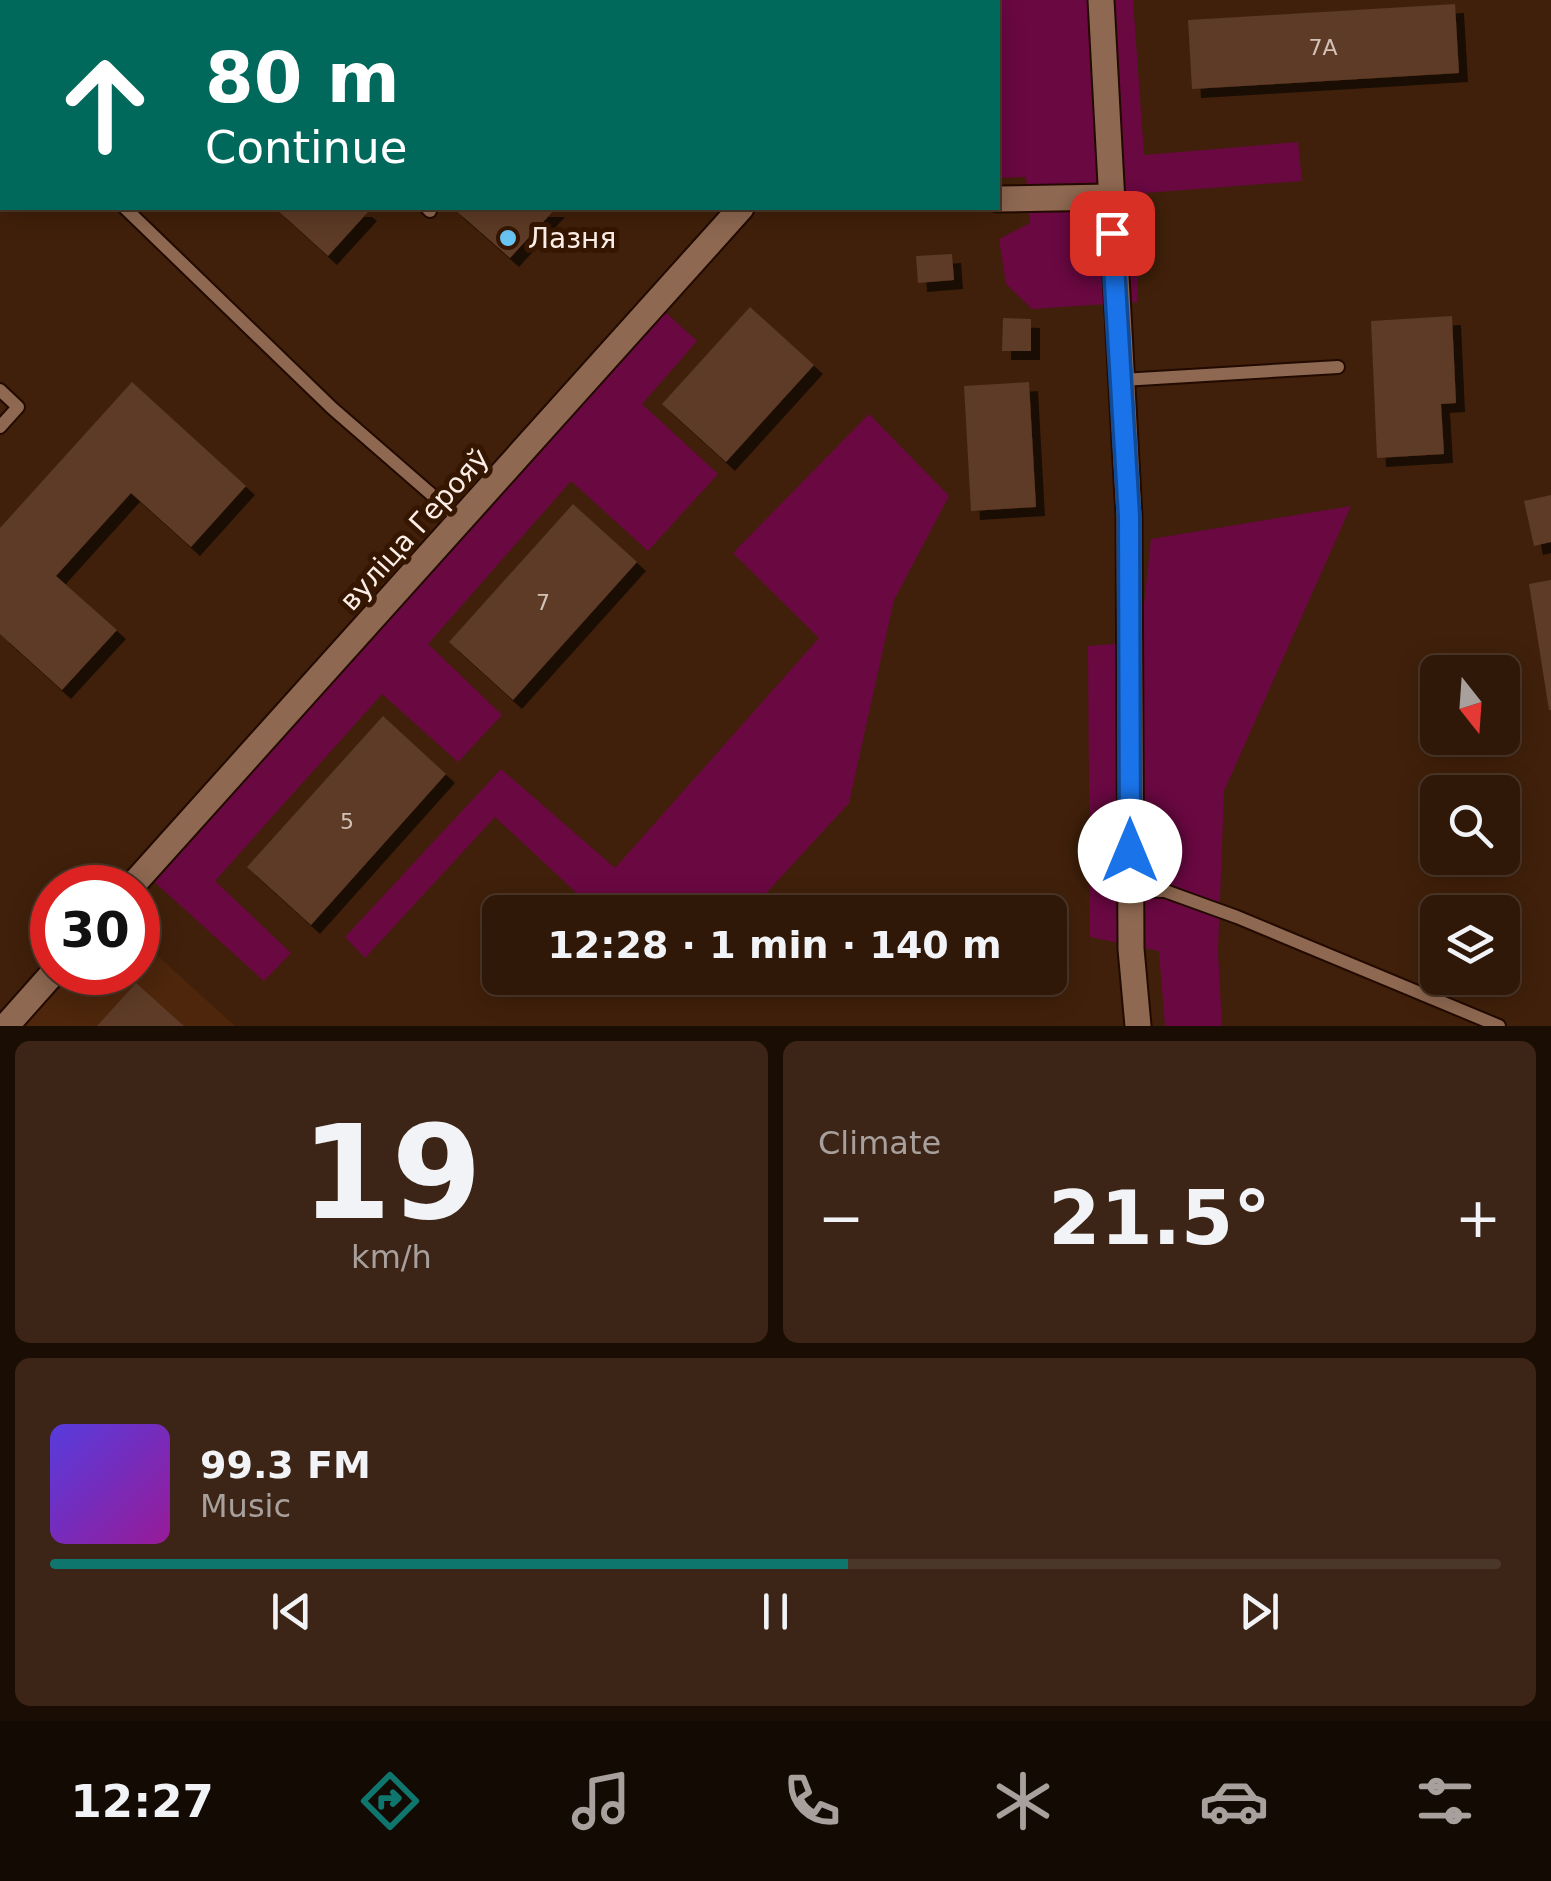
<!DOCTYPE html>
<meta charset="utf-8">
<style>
body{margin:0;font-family:"DejaVu Sans",sans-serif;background:#3c2516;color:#f1f3f6;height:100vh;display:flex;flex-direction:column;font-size:38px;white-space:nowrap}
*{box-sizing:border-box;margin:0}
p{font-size:32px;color:#a8a09c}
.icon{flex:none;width:55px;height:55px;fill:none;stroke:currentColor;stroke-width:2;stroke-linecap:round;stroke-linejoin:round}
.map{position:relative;height:1026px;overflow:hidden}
.side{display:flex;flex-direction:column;gap:15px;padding:15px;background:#1a0d04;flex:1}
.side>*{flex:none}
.top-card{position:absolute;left:0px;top:0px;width:1000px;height:210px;box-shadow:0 5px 25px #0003,0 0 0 2px #4b3729;background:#00695c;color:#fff;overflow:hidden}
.needle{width:65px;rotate:163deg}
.controls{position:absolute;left:1420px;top:655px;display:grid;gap:20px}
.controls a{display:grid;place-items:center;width:100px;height:100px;border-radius:15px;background:#301808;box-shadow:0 5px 25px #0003,0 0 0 2px #4b3729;font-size:50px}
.speed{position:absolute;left:30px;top:865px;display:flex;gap:20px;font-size:50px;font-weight:700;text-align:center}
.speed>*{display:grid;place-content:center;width:130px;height:130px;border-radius:50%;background:#301808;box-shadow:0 5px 25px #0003,0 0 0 2px #4b3729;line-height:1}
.speed .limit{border:15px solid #d22;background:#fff;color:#111}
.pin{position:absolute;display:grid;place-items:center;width:85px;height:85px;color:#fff;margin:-42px;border-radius:20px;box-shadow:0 5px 15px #0006}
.me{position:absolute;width:110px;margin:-55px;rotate:0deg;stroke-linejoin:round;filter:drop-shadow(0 0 8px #0008)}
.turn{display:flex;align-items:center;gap:35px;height:210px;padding:0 40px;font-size:45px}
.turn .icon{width:130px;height:130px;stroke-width:2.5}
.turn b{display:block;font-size:70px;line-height:85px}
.big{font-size:75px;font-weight:600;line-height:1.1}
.side .widget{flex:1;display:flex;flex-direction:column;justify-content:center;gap:15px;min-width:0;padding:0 35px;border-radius:15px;background:#3c2516}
.side .dial{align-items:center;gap:0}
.dial b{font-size:130px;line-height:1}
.song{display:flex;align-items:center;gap:30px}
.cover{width:120px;height:120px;border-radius:15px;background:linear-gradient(135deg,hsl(250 70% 55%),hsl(300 70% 35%))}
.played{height:10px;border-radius:5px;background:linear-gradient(90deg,#0f766e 55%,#4b3729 55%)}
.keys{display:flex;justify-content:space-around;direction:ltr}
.heat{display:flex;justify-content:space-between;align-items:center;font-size:55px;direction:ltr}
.side .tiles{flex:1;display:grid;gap:15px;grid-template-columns:1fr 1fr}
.widget:last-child{grid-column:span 2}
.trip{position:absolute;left:482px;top:895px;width:585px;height:100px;border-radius:15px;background:#301808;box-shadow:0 5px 25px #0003,0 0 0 2px #4b3729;font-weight:600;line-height:100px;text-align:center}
.tabs{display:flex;height:160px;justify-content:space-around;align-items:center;background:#130a03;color:#a8a09c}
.tabs .icon{width:70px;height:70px}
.tabs .active{color:#0f766e}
.tabs b{font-size:45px;color:#f1f3f6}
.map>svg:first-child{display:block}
</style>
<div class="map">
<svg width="1551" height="1026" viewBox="0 0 1551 1026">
<defs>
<filter id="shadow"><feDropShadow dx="9" dy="9" stdDeviation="0" flood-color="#0009"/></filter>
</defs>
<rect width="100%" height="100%" fill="#40200a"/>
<!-- built -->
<polygon fill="#4d260b" points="138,938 235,1026 23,1026 71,973 138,972"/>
<!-- green -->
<g fill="#6a0842">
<polygon points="955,0 1133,0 1144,155 1298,142 1302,181 1132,194 1139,243 1137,302 1032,309 1006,284 999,239 1030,223 1026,177 998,178 998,2"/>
<polygon points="664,311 697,341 642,404 718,474 648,551 571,481 428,644 502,715 458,762 382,694 215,881 291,953 264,981 151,879"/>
<polygon points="869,414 949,496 894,600 849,803 749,912 597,912 495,817 365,958 345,937 501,769 615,868 819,638 733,553"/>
<polygon points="1351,506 1224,791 1218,951 1222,1026 1165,1026 1159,951 1090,937 1088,646 1140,642 1151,539"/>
</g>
<!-- building -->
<g fill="#5d3a25" filter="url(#shadow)">
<polygon points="1455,4 1459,73 1192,89 1188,20"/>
<polygon points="275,208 363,208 368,212 328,256"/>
<polygon points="453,208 556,208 510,258"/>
<polygon points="952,254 954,280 918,283 916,256"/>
<polygon points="750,307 814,365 726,462 662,404"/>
<polygon points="1452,316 1456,403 1441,404 1444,454 1377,458 1371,321"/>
<polygon points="1003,318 1031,319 1031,351 1002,351"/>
<polygon points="132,382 246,486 191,547 131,493 56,576 117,630 62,690 0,634 0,528"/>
<polygon points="1029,382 1036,507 971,511 964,386"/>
<polygon points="1551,495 1551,542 1534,546 1524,501"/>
<polygon points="573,504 637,562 513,700 449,642"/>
<polygon points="1551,580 1551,710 1549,710 1529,584"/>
<polygon points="383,716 446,774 311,925 247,867"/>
<polygon points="136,983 184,1026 97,1026"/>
</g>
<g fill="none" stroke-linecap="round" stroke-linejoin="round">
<!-- lane casing -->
<g stroke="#220a00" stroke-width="16">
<g id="lane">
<polyline points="58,0 61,2"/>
<polyline points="402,0 408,2"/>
<polyline points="0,87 2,89"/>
<polyline points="125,208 332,408 462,521"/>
<polyline points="427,208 430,211"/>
<polyline points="1122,380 1338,367"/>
<polyline points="0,390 18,407 0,427"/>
<polyline points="1131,890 1165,891 1237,917 1499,1026"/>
</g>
</g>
<!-- street casing -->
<g stroke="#220a00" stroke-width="29">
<g id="street">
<polyline points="1101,0 1129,516 1131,949 1138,1026"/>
<polyline points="940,2 943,0"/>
<polyline points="998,199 1110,197"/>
<polyline points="130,888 741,208"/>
<polyline points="6,1026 54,972"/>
</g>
</g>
<!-- lane -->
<use href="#lane" stroke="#8e6851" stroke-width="12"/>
<!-- street -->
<use href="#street" stroke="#8e6851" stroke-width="25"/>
</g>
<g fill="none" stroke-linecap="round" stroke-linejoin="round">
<!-- route casing -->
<g stroke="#114b97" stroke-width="25">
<polyline id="route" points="1112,233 1129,516 1130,851"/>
</g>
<!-- route -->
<use href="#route" stroke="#1a73e8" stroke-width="18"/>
</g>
<!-- markers -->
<circle fill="#69c4f1" stroke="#351601" stroke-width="4" cx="508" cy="238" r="10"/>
<g text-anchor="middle" stroke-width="10" stroke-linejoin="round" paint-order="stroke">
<!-- number labels -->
<g font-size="22" fill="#d4c1b6">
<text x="1323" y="55">7А</text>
<text x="543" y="610">7</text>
<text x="347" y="829">5</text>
</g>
<!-- poi labels -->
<g font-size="28" fill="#fceee7" stroke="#351601" text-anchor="start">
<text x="528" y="248">Лазня</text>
</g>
<!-- street labels -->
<g font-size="28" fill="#fceee7" stroke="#351601">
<text transform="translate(414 529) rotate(-48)" y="10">вуліца Герояў</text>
</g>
</g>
</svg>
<div class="controls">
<a><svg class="needle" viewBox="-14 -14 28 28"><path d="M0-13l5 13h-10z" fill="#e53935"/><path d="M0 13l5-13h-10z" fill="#a8a09c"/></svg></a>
<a><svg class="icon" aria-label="search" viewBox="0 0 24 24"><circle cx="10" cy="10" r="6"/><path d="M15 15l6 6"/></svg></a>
<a><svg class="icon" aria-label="layers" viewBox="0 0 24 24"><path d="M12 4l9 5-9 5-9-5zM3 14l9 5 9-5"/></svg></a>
</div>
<div class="speed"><div class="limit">30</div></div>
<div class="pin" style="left:1112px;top:233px;background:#d93025"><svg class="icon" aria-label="arrive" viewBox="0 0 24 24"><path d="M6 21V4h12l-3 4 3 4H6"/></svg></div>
<svg class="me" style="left:1130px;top:851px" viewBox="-20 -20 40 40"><circle r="19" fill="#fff"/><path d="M0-13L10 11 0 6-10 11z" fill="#1a73e8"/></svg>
<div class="trip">12:28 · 1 min · 140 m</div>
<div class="top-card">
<div class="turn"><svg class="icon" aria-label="ahead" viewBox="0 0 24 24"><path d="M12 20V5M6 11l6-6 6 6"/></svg><div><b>80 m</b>Continue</div></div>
</div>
</div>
<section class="side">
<div class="tiles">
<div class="widget dial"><b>19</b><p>km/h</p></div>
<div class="widget"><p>Climate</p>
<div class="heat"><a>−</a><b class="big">21.5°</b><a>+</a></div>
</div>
<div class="widget">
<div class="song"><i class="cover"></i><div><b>99.3 FM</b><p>Music</p></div></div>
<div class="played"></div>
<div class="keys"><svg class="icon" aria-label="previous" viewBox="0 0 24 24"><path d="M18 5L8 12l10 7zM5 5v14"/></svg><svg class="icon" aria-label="pause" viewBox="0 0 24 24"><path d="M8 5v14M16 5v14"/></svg><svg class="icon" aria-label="next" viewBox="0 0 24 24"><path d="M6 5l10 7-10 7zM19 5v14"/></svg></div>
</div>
</div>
</section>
<nav class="tabs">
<b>12:27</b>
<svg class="icon active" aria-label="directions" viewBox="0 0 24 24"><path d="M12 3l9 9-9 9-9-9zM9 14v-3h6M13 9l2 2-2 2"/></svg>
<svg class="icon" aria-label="music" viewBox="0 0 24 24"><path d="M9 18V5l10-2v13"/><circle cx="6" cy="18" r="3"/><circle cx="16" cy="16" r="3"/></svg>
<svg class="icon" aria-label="phone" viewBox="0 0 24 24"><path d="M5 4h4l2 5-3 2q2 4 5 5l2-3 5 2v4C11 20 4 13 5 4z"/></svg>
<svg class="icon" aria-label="climate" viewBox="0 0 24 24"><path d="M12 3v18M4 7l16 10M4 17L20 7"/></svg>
<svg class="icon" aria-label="car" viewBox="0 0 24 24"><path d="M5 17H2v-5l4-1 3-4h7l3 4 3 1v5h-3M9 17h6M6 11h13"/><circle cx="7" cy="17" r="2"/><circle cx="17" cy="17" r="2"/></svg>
<svg class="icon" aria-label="filters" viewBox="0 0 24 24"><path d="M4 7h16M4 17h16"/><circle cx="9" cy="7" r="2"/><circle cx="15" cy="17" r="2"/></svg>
</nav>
